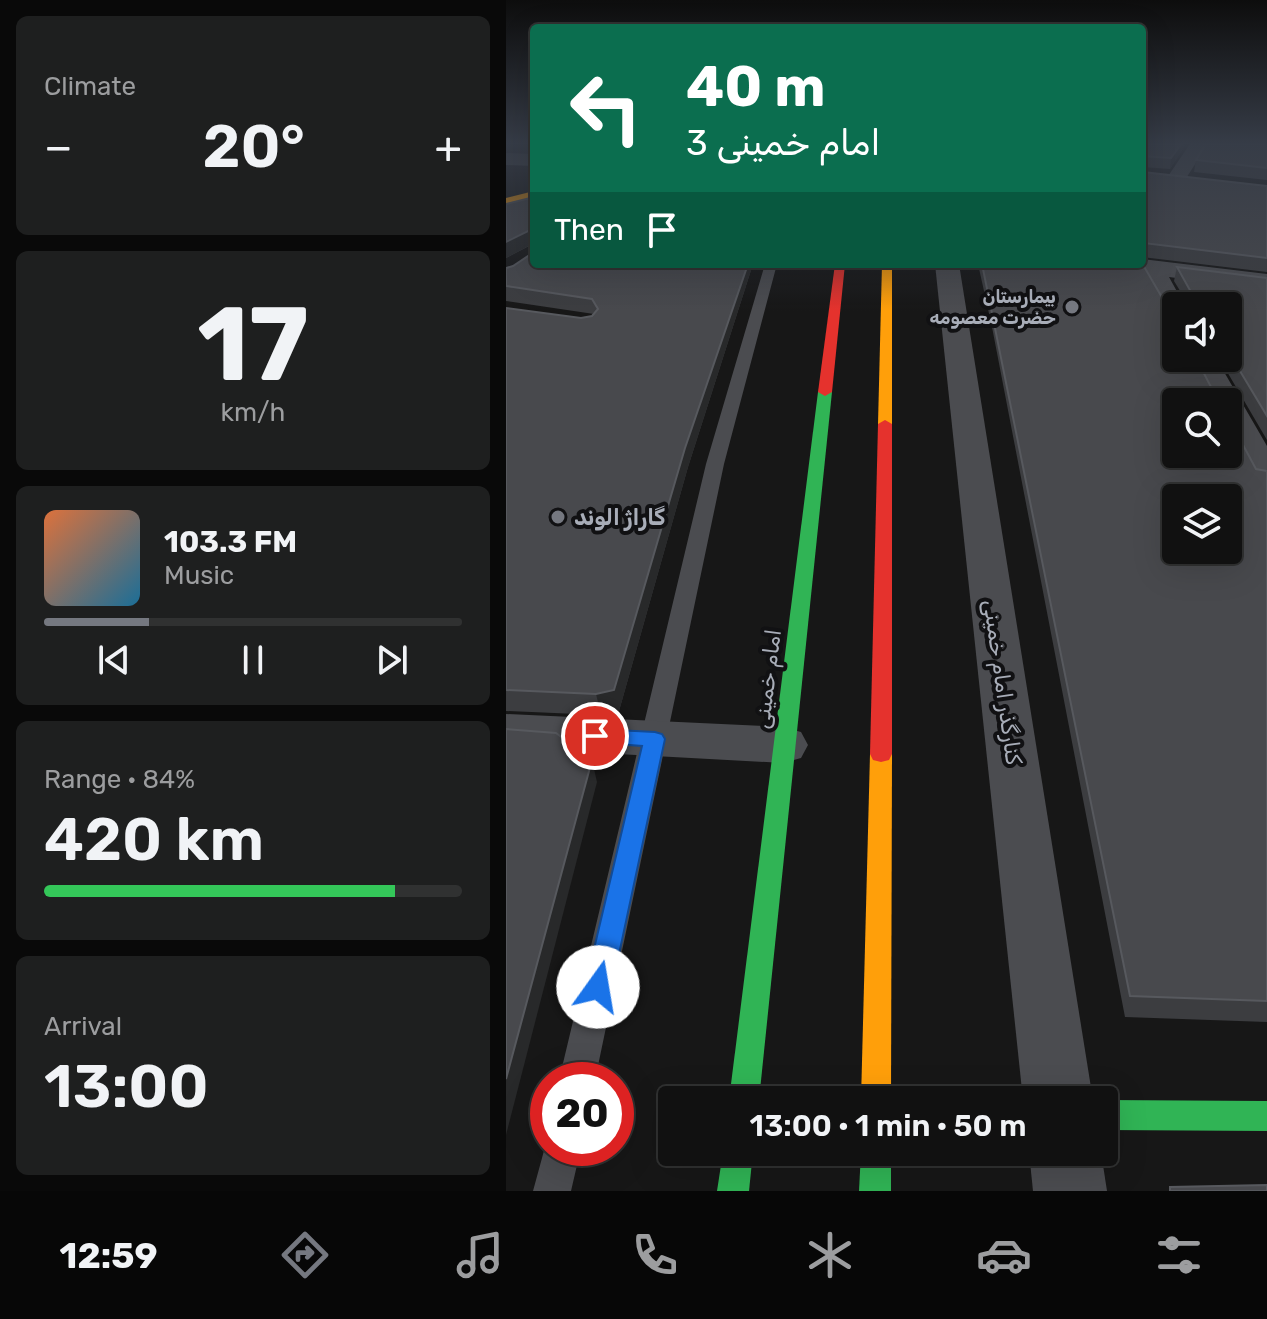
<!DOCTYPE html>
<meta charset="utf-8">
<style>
body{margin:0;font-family:Rubik,"Noto Naskh Arabic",sans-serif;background:#1e1f1f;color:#f1f3f6;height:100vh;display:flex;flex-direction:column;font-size:30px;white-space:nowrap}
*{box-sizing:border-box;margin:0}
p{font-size:26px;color:#9c9d9f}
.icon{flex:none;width:44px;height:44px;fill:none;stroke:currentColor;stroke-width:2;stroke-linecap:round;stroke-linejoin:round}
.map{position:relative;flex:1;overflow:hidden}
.details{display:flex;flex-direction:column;gap:16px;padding:16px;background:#090909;width:506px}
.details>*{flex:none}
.top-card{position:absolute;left:24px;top:24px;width:616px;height:244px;border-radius:8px;box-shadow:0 8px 32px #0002,0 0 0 2px #303131;background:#0b6e4f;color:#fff;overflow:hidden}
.tools{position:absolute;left:656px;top:292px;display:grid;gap:16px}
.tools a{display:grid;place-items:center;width:80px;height:80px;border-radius:8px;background:#111;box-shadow:0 8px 32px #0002,0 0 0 2px #303131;font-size:40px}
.speed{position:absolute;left:24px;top:1062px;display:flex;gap:16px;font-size:40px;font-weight:700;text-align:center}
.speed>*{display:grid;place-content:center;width:104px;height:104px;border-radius:50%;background:#111;box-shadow:0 8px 32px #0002,0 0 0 2px #303131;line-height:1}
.speed .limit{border:12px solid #d22;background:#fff;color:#111}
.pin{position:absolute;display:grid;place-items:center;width:68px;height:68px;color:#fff;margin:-34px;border:4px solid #fff;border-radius:50%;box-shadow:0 2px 8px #0007}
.me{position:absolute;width:88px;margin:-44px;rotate:13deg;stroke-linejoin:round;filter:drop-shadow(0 0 6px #0008)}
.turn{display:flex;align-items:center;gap:28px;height:168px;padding:0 24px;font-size:36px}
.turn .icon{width:104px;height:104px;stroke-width:2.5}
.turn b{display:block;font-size:56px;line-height:68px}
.then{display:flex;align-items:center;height:76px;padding:0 24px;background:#0003;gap:16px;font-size:30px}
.big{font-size:60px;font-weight:600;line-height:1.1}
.details .tile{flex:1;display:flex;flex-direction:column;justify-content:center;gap:12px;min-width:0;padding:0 28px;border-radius:12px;background:#1e1f1f}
.details .dial{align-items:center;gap:0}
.dial b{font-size:104px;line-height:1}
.song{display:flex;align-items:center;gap:24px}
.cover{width:96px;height:96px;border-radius:12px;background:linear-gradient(135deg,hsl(20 70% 55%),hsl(200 70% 35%))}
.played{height:8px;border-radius:4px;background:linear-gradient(90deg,#757880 25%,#303131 25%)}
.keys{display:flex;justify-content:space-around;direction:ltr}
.heat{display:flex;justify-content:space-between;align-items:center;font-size:44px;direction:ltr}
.charge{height:12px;border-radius:6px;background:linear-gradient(90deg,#34c759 84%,#303131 0)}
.trip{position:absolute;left:152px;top:1086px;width:460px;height:80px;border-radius:8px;background:#111;box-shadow:0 8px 32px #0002,0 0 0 2px #303131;font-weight:600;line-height:80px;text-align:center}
.menu{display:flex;height:128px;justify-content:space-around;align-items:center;background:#070707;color:#9c9d9f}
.menu .icon{width:56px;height:56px}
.menu .on{color:#757880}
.menu b{font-size:36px;color:#f1f3f6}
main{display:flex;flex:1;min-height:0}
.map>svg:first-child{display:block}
</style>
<main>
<section class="details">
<div class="tile"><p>Climate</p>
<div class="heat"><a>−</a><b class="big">20°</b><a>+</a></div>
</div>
<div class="tile dial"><b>17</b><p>km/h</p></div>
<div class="tile">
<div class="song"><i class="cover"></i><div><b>103.3 FM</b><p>Music</p></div></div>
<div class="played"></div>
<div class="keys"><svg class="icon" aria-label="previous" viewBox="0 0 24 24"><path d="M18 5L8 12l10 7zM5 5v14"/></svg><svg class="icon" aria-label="pause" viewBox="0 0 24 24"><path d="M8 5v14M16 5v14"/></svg><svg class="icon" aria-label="next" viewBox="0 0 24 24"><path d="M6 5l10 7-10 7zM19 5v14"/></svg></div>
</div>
<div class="tile"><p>Range · 84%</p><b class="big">420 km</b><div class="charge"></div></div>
<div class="tile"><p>Arrival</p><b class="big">13:00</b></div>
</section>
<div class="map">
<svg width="761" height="1191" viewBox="0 0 761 1191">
<rect width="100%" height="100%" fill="#171717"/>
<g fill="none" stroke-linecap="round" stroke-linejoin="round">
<!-- lane -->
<g fill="#4b4c50" fill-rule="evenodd">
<polygon points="259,264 271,264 218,464 89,1080 53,1080 200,464"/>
<polygon points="42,1136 42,1148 75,1148 65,1191 27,1191"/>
</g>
<!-- street -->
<g fill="#4b4c50" fill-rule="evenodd">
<polygon points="684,144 702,144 677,183 663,183 660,179"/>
<polygon points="0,153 28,154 28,166 0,165"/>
<polygon points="636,259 761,274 761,290 663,277 679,306 670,306 670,321 661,319 636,274 607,269 604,264 636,264"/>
<polygon points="429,264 453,264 587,1100 517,1100"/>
<polygon points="680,358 710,358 761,446 761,488 748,485 722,436 722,402 704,402"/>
<polygon points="0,714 277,727 295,732 302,745 295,758 277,763 0,748"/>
<polygon points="523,1152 595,1152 601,1191 527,1191"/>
</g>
<!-- fast -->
<g fill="#30b455" fill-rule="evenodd">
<polygon points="319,388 326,392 253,1100 223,1100 312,392"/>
<polygon points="598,1100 761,1101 761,1131 598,1130"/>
<polygon points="217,1152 247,1152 243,1191 211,1191"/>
<polygon points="355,1152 385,1152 385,1191 353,1191"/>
</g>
<!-- slow -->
<g fill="#ff9f0a" fill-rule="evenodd">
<polygon points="28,191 28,197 0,204 0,198"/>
<polygon points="376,264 386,264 386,424 379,428 372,424"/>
<polygon points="375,746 383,748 386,754 385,1100 355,1100 364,754 367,748"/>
</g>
<!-- jam -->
<g fill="#e5322d" fill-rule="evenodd">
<polygon points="329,264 339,264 326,392 319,396 312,392"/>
<polygon points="379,420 386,424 386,754 383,760 375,762 367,760 364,754 372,424"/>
</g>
</g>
<!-- wall -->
<g fill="#3c3d40">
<polygon points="636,144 680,144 664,169 637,167 637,172 761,186 761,272 636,257"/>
<polygon points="761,144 761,180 688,172 690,160"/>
<polygon points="0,204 247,264 182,467 113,711 95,715 0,711 0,308 75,318 86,316 88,314 0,301 0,268 7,266 28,252 27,244 0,258"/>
<polygon points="472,264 636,264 670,358 705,387 750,469 761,471 761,1022 619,1017 486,327"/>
<polygon points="671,267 761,278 761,440 713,358 722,358 722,306 674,306 676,294 668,281"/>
</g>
<!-- shaded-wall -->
<g fill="#28292a">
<polygon points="675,144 680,144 664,169 665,158"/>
<polygon points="26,229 28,243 0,258 0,242"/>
<polygon points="242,264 247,264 182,467 113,711 95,715 90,694 179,448"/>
<polygon points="86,760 91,782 0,1135 0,1079"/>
</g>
<!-- building -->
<g fill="#48494d" stroke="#57595e" stroke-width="2" fill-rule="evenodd">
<polygon points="636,144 675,144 665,158 636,156"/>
<polygon points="700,144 761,144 761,168 690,160"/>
<polygon points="636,160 637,172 761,186 761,258 638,243 636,246"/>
<polygon points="28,197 28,264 242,264 179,448 108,690 90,694 0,690 0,308 75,318 86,316 92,309 86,299 0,286 0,268 7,266 28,252 26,229 0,242 0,204"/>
<path d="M636,263L661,306L670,308V358H690L705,387L723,389V419L750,469L761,471V1001L624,996L476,264H636ZM670,402H722V454H670ZM670,498H722V550H670Z"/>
<polygon points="671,267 761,278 761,416 722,351 722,306 676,306 676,294 685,292"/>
<polygon points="0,729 50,733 86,760 0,1079"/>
<polygon points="761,1185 761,1191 664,1191 664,1187"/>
</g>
<!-- sky -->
<linearGradient id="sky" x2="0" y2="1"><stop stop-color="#0d0d0d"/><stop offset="0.46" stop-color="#363c47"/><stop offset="1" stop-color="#363c47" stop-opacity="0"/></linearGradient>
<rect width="761" height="311" fill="url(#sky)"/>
<!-- route -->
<polygon fill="#1a73e8" stroke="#114b97" stroke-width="2" points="89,729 149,732 156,734 159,739 106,987 102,996 92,1000 83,996 79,987 136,746 82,742 78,736 82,731"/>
<!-- markers -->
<g fill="#757880" stroke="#111113" stroke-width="3">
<circle cx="566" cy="307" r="8"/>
<circle cx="52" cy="517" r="8"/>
</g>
<g text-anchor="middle" stroke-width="8" stroke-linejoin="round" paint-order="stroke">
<!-- far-poi labels -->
<g font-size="18" font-weight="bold" fill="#a8adb8" stroke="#111113" text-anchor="end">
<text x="550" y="303">بیمارستان<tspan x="550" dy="21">حضرت معصومه</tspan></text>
</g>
<!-- poi labels -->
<g font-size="22" font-weight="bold" fill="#a8adb8" stroke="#111113" text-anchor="start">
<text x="68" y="525">گاراژ الوند</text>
</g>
<!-- street labels -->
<g font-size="22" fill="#a8adb8" stroke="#111113">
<text transform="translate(261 679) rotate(-83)" y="8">امام خمینی</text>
<text transform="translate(497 682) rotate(82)" y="8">کنارگذر امام خمینی</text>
</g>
</g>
</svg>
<div class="tools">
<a><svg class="icon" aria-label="sound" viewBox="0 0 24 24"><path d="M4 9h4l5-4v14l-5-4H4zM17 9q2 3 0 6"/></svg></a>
<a><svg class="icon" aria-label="search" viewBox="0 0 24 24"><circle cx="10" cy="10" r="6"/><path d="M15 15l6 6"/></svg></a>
<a><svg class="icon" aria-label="layers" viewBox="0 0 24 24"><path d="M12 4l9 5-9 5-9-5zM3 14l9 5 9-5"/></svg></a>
</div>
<div class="speed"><div class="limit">20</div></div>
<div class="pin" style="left:89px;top:736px;background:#d93025"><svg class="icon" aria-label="arrive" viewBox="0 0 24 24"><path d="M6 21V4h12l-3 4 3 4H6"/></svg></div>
<svg class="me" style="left:92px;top:987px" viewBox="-20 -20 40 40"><circle r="19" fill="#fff"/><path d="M0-13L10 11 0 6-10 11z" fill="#1a73e8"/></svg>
<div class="trip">13:00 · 1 min · 50 m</div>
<div class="top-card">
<div class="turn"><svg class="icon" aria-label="left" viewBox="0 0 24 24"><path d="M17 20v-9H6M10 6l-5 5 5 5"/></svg><div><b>40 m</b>امام خمینی 3</div></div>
<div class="then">Then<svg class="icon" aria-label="arrive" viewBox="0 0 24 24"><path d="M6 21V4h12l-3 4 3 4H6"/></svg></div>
</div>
</div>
</main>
<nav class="menu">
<b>12:59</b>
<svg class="icon on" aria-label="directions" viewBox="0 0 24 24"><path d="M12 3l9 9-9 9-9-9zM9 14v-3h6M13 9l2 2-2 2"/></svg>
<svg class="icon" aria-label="music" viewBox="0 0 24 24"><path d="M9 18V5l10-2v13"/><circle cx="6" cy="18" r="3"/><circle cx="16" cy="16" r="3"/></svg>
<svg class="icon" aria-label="phone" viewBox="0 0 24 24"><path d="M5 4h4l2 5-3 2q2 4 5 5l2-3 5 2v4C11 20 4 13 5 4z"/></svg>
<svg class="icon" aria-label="climate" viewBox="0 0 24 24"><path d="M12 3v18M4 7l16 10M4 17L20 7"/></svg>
<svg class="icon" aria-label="car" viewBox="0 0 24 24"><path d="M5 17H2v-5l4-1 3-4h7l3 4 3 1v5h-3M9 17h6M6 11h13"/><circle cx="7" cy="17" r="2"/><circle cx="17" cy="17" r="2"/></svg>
<svg class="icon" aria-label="filters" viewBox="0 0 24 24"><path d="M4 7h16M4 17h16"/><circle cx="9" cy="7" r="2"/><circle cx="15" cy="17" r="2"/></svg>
</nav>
